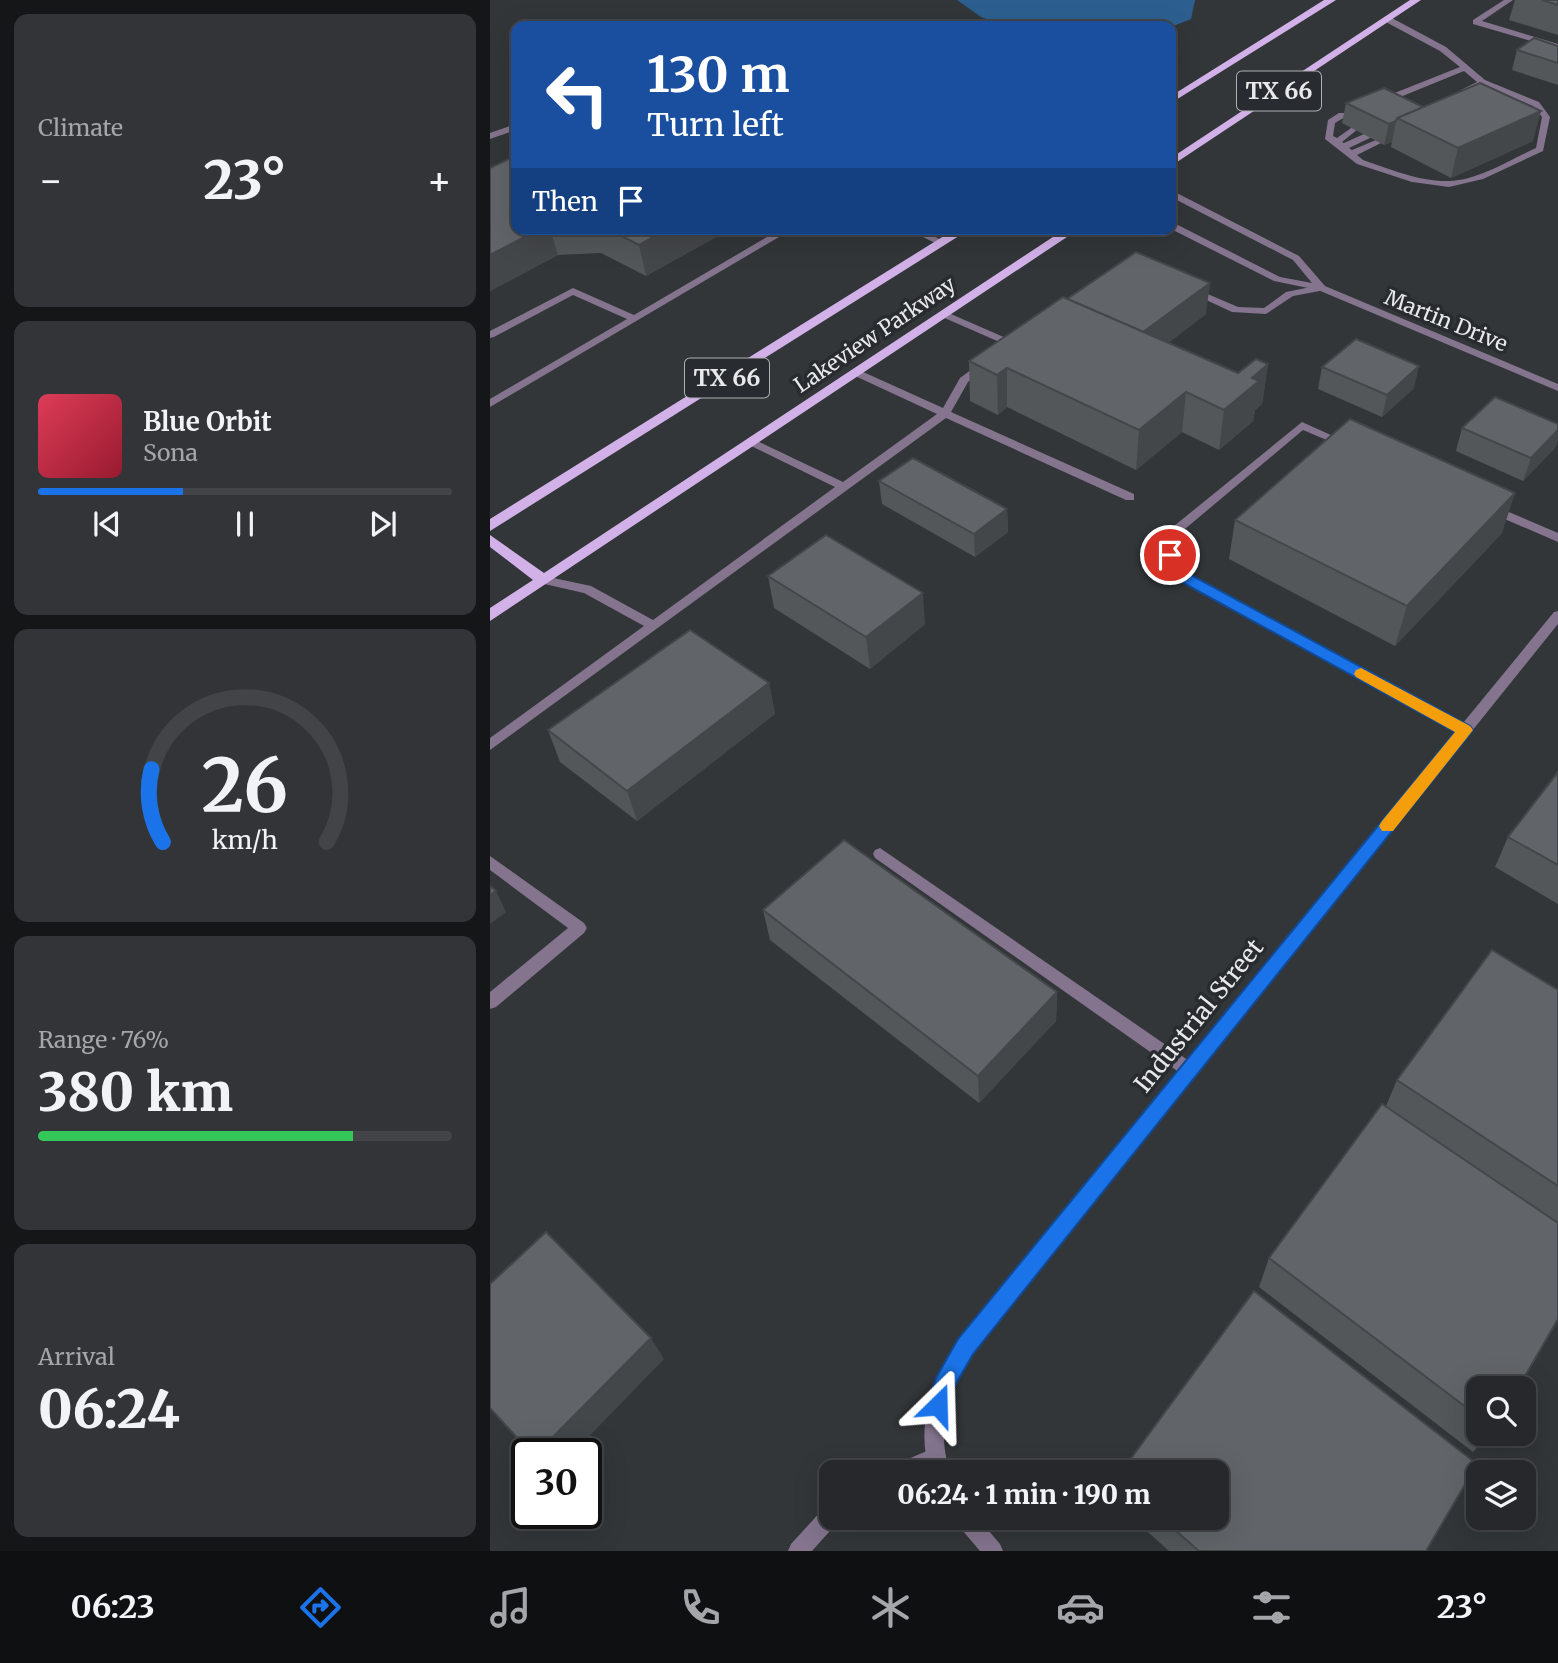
<!DOCTYPE html>
<meta charset="utf-8">
<style>
body{margin:0;font-family:Merriweather,serif;background:#323437;color:#f1f3f6;height:100vh;display:flex;flex-direction:column;font-size:26px;white-space:nowrap}
*{box-sizing:border-box;margin:0}
p{font-size:23px;color:#a4a6a9}
.icon{flex:none;width:38px;height:38px;fill:none;stroke:currentColor;stroke-width:2;stroke-linecap:round;stroke-linejoin:round}
.map{position:relative;flex:1;overflow:hidden}
.panel{display:flex;flex-direction:column;gap:14px;padding:14px;background:#151618;width:490px}
.panel>*{flex:none}
.guide{position:absolute;left:21px;top:21px;width:665px;height:214px;border-radius:14px;box-shadow:0 7px 28px #0002,0 0 0 2px #424447;background:#1a4fa0;color:#fff;overflow:hidden}
.fabs{position:absolute;left:976px;top:1376px;display:grid;gap:14px}
.fabs a{display:grid;place-items:center;width:70px;height:70px;border-radius:14px;background:#26282b;box-shadow:0 7px 28px #0002,0 0 0 2px #424447;font-size:35px}
.speed{position:absolute;left:21px;top:1438px;display:flex;gap:14px;font-size:35px;font-weight:700;text-align:center}
.speed>*{display:grid;place-content:center;width:91px;height:91px;border-radius:50%;background:#26282b;box-shadow:0 7px 28px #0002,0 0 0 2px #424447;line-height:1}
.speed .limit{border:4px solid #111;border-radius:10px;background:#fff;color:#111}
.pin{position:absolute;display:grid;place-items:center;width:60px;height:60px;color:#fff;margin:-30px;border:4px solid #fff;border-radius:50%;box-shadow:0 2px 7px #0007}
.me{position:absolute;width:77px;margin:-38px;rotate:22deg;stroke-linejoin:round;filter:drop-shadow(0 0 5px #0008)}
.turn{display:flex;align-items:center;gap:24px;height:147px;padding:0 21px;font-size:32px}
.turn .icon{width:91px;height:91px;stroke-width:2.5}
.turn b{display:block;font-size:49px;line-height:60px}
.then{display:flex;align-items:center;height:66px;padding:0 21px;background:#0003;gap:14px;font-size:26px}
.big{font-size:52px;font-weight:800;line-height:1.1}
.panel .card{flex:1;display:flex;flex-direction:column;justify-content:center;gap:10px;min-width:0;padding:0 24px;border-radius:14px;background:#323437}
.panel .dial{align-items:center;gap:0}
.dial svg{height:182px;overflow:visible;fill:none;stroke:#424447;stroke-width:7;stroke-linecap:round;text-anchor:middle}
.dial text{fill:#f1f3f6;stroke:none}
.song{display:flex;align-items:center;gap:21px}
.cover{width:84px;height:84px;border-radius:10px;background:linear-gradient(135deg,hsl(350 70% 55%),hsl(350 70% 35%))}
.played{height:7px;border-radius:4px;background:linear-gradient(90deg,#1a73e8 35%,#424447 35%)}
.keys{display:flex;justify-content:space-around;direction:ltr}
.heat{display:flex;justify-content:space-between;align-items:center;font-size:38px;direction:ltr}
.charge{height:10px;border-radius:5px;background:linear-gradient(90deg,#34c759 76%,#424447 0)}
.trip{position:absolute;left:329px;top:1460px;width:410px;height:70px;border-radius:14px;background:#26282b;box-shadow:0 7px 28px #0002,0 0 0 2px #424447;font-weight:800;line-height:70px;text-align:center}
.menu{display:flex;height:112px;justify-content:space-around;align-items:center;background:#0f1011;color:#a4a6a9}
.menu .icon{width:49px;height:49px}
.menu .on{color:#1a73e8}
.menu b{font-size:32px;color:#f1f3f6}
main{display:flex;flex:1;min-height:0}
.map>svg:first-child{display:block}
</style>
<main>
<section class="panel">
<div class="card"><p>Climate</p>
<div class="heat"><a>−</a><b class="big">23°</b><a>+</a></div>
</div>
<div class="card">
<div class="song"><i class="cover"></i><div><b>Blue Orbit</b><p>Sona</p></div></div>
<div class="played"></div>
<div class="keys"><svg class="icon" aria-label="previous" viewBox="0 0 24 24"><path d="M18 5L8 12l10 7zM5 5v14"/></svg><svg class="icon" aria-label="pause" viewBox="0 0 24 24"><path d="M8 5v14M16 5v14"/></svg><svg class="icon" aria-label="next" viewBox="0 0 24 24"><path d="M6 5l10 7-10 7zM19 5v14"/></svg></div>
</div>
<div class="card dial"><svg viewBox="0 0 100 80">
<path d="M14 69A42 42 0 1 1 86 69"/>
<path d="M14 69A42 42 0 0 1 9 37" stroke="#1a73e8"/>
<text x="50" y="56" font-size="32" font-weight="700">26</text>
<text x="50" y="72" font-size="11">km/h</text>
</svg></div>
<div class="card"><p>Range · 76%</p><b class="big">380 km</b><div class="charge"></div></div>
<div class="card"><p>Arrival</p><b class="big">06:24</b></div>
</section>
<div class="map">
<svg width="1068" height="1551" viewBox="0 0 1068 1551">
<rect width="100%" height="100%" fill="#323639"/>
<!-- green -->
<polygon fill="#2c5f90" points="467,0 705,0 701,19 681,27 514,26 491,17"/>
<g fill="none" stroke-linecap="round" stroke-linejoin="round">
<!-- service -->
<g fill="#84748e" fill-rule="evenodd">
<polygon points="1014,0 1023,0 992,21 1068,44 1068,49 983,24 983,20"/>
<path d="M894,17H900L956,47L995,80L1049,102L1060,117L1053,151L993,179L959,187L922,182L867,164L835,139L838,120L849,113H855V117L845,123L843,136L847,138L864,126L868,129L852,142L854,143L874,134H880V138L859,148L862,150L886,140L893,142L867,155L873,160C900,169 930,182 959,181C989,180 1019,160 1046,148L1052,117L1043,106L992,85L977,94H971V90L987,82L974,71L893,104H887V100L970,67L950,51L894,21Z"/>
<polygon points="26,124 26,130 0,139 0,133"/>
<polygon points="263,229 276,229 289,237 0,407 0,399 137,319 83,295 4,337 0,338 0,331 83,288 144,315 277,237"/>
<polygon points="417,229 430,229 457,243 449,245"/>
<polygon points="831,285 836,288 835,290 803,296 776,314 742,312 697,291 706,289 748,307 774,308 796,292"/>
<polygon points="454,311 525,342 526,344 518,351 510,351 509,349 514,344 450,316 449,314"/>
<polygon points="492,362 497,365 478,382 461,412 644,494 644,500 636,500 456,418 0,750 0,738 154,626 94,593 50,583 48,580 50,577 54,576 101,586 163,620 345,487 257,444 257,440 265,440 353,482 447,414 363,375 363,371 371,371 453,408 470,378"/>
<polygon points="812,422 863,445 857,448 853,447 813,430 683,539 690,569 980,726 982,730 980,734 970,734 678,571 671,538 673,535"/>
<polygon points="1000,504 1068,533 1068,542 996,511 996,505"/>
<polygon points="390,848 705,1065 707,1070 705,1075 699,1077 693,1075 385,858 383,854 385,850"/>
<polygon points="0,856 94,923 97,928 94,933 6,1007 0,1009 0,992 78,928 0,870"/>
<polygon points="444,1448 451,1451 454,1458 451,1465 435,1472 401,1472 404,1465"/>
<polygon points="341,1505 341,1517 350,1517 348,1522 322,1551 298,1551 301,1544 334,1508"/>
</g>
<!-- minor -->
<g fill="#84748e" fill-rule="evenodd">
<path d="M1068,611V624L482,1353C460,1394 445,1425 460,1472H440C424,1421 445,1383 468,1339L1064,612Z"/>
<polygon points="464,1517 487,1517 510,1544 513,1551 490,1551 467,1524"/>
</g>
<!-- tertiary -->
<polygon fill="#84748e" fill-rule="evenodd" points="681,190 809,256 835,286 1068,384 1068,391 828,290 784,281 681,229 681,222 684,223 790,277 822,283 803,260 681,197"/>
<!-- primary -->
<g fill="#d2b1e8" fill-rule="evenodd">
<polygon points="834,0 846,0 681,103 681,96"/>
<polygon points="920,0 931,0 681,166 681,158"/>
<polygon points="465,229 480,229 0,531 0,519"/>
<polygon points="575,229 589,229 0,621 0,608 43,580 0,547 0,535 54,573"/>
</g>
</g>
<!-- wall -->
<g fill="#53575a">
<polygon points="1025,0 1068,0 1068,35 1019,20"/>
<polygon points="1068,46 1068,85 1022,70 1027,50"/>
<polygon points="856,103 933,107 1043,141 961,178 901,147 902,142 894,145 852,123"/>
<polygon points="0,168 26,229 234,229 235,232 156,276 111,253 68,255 0,291"/>
<polygon points="716,314 678,343 748,373 778,364 772,404 765,410 763,421 729,450 692,432 646,470 517,407 508,415 480,401 479,361"/>
<polygon points="832,367 924,388 892,417 828,389"/>
<polygon points="1068,424 1068,439 1065,448 1033,481 966,451 972,428"/>
<polygon points="389,481 517,509 518,532 485,557 392,504"/>
<polygon points="745,520 1012,533 905,646 739,559"/>
<polygon points="278,576 435,624 380,669 284,608"/>
<polygon points="279,683 285,714 147,821 70,762 58,730"/>
<polygon points="1068,772 1068,904 1005,867 1018,837"/>
<polygon points="273,910 567,992 566,1021 489,1103 280,940"/>
<polygon points="1068,990 1068,1319 989,1388 989,1433 999,1433 983,1452 769,1287 779,1258 896,1106 907,1080"/>
<polygon points="641,1517 726,1517 936,1551 679,1551"/>
</g>
<!-- shaded-wall -->
<g fill="#44474a">
<polygon points="1051,111 1043,141 961,178 968,148"/>
<polygon points="906,121 902,142 894,145 899,124"/>
<polygon points="50,229 60,229 68,255 0,291 0,255"/>
<polygon points="178,229 234,229 235,232 156,276 149,245"/>
<polygon points="720,283 716,314 650,364 652,332"/>
<polygon points="778,364 772,404 765,410 763,421 729,450 734,410 762,378"/>
<polygon points="929,366 924,388 892,417 897,395"/>
<polygon points="517,368 517,407 508,415 507,375"/>
<polygon points="696,392 692,432 646,470 649,430"/>
<polygon points="1068,430 1068,439 1065,448 1033,481 1041,458"/>
<polygon points="1025,493 1012,533 905,646 917,606"/>
<polygon points="517,509 518,532 485,557 484,534"/>
<polygon points="433,593 435,624 380,669 376,637"/>
<polygon points="279,683 285,714 147,821 137,791"/>
<polygon points="6,891 16,912 0,924 0,895"/>
<polygon points="567,992 566,1021 489,1103 488,1076"/>
<polygon points="161,1338 174,1359 82,1454 46,1454"/>
</g>
<!-- building -->
<g fill="#616569" stroke="#44474a" stroke-width="2">
<polygon points="1052,0 1068,0 1068,5"/>
<polygon points="1044,38 1068,46 1068,63 1027,50"/>
<polygon points="990,83 1051,111 968,148 907,118"/>
<polygon points="894,88 933,107 907,118 906,121 899,124 856,103"/>
<polygon points="25,156 26,157 26,229 50,229 0,255 0,168"/>
<polygon points="118,229 178,229 149,245"/>
<polygon points="646,252 720,283 653,332 577,299"/>
<polygon points="573,297 748,373 766,359 778,364 762,378 769,381 734,410 696,392 649,430 517,368 507,375 479,361"/>
<polygon points="866,339 929,366 897,395 832,367"/>
<polygon points="1005,397 1068,424 1068,430 1041,458 972,428"/>
<polygon points="860,419 1025,493 917,606 745,520"/>
<polygon points="423,458 517,509 484,534 389,481"/>
<polygon points="336,535 433,593 376,637 278,576"/>
<polygon points="200,630 279,683 137,791 58,730"/>
<polygon points="1068,772 1068,865 1018,837"/>
<polygon points="354,840 567,992 488,1076 273,910"/>
<polygon points="0,886 6,891 0,895"/>
<polygon points="1002,950 1068,990 1068,1186 907,1080"/>
<polygon points="892,1104 1068,1223 1068,1319 1028,1388 989,1388 989,1417 779,1258"/>
<polygon points="56,1232 161,1338 46,1454 42,1454 0,1408 0,1284"/>
<polygon points="764,1291 987,1464 936,1551 709,1551 670,1517 726,1517 726,1472 631,1472"/>
</g>
<!-- route -->
<polygon fill="#1a73e8" stroke="#114b97" stroke-width="2" points="680,550 687,555 690,569 980,726 983,730 483,1354 463,1389 456,1412 448,1416 440,1412 437,1405 446,1378 468,1339 965,732 679,575 673,555"/>
<!-- slow -->
<polygon fill="#f59e0b" points="871,668 980,726 983,730 903,831 892,831 889,826 892,821 965,732 866,677 864,674 866,670"/>
<g text-anchor="middle" stroke-width="7" stroke-linejoin="round" paint-order="stroke">
<!-- far-street labels -->
<g font-size="21" fill="#e7e9eb" stroke="#282b2f">
<text transform="translate(956 321) rotate(22)" y="7">Martin Drive</text>
<text transform="translate(385 335) rotate(-34)" y="7">Lakeview Parkway</text>
</g>
<!-- shield labels -->
<g fill="#282b2f" stroke="#aeb0b3" stroke-width="2">
<rect x="747" y="71.5" width="84" height="39" rx="5"/>
<rect x="195" y="358.5" width="84" height="39" rx="5"/>
</g>
<g font-size="23" font-weight="bold" fill="#e7e9eb">
<text x="789" y="99">TX 66</text>
<text x="237" y="386">TX 66</text>
</g>
<!-- street labels -->
<g font-size="24" fill="#e7e9eb" stroke="#282b2f">
<text transform="translate(709 1016) rotate(-51)" y="8">Industrial Street</text>
</g>
</g>
</svg>
<div class="fabs">
<a><svg class="icon" aria-label="search" viewBox="0 0 24 24"><circle cx="10" cy="10" r="6"/><path d="M15 15l6 6"/></svg></a>
<a><svg class="icon" aria-label="layers" viewBox="0 0 24 24"><path d="M12 4l9 5-9 5-9-5zM3 14l9 5 9-5"/></svg></a>
</div>
<div class="speed"><div class="limit">30</div></div>
<div class="pin" style="left:680px;top:555px;background:#d93025"><svg class="icon" aria-label="arrive" viewBox="0 0 24 24"><path d="M6 21V4h12l-3 4 3 4H6"/></svg></div>
<svg class="me" style="left:448px;top:1405px" viewBox="-20 -20 40 40"><path d="M0-17L14 15 0 8-14 15z" fill="#1a73e8" stroke="#fff" stroke-width="4"/></svg>
<div class="trip">06:24 · 1 min · 190 m</div>
<div class="guide">
<div class="turn"><svg class="icon" aria-label="left" viewBox="0 0 24 24"><path d="M17 20v-9H6M10 6l-5 5 5 5"/></svg><div><b>130 m</b>Turn left</div></div>
<div class="then">Then<svg class="icon" aria-label="arrive" viewBox="0 0 24 24"><path d="M6 21V4h12l-3 4 3 4H6"/></svg></div>
</div>
</div>
</main>
<nav class="menu">
<b>06:23</b>
<svg class="icon on" aria-label="directions" viewBox="0 0 24 24"><path d="M12 3l9 9-9 9-9-9zM9 14v-3h6M13 9l2 2-2 2"/></svg>
<svg class="icon" aria-label="music" viewBox="0 0 24 24"><path d="M9 18V5l10-2v13"/><circle cx="6" cy="18" r="3"/><circle cx="16" cy="16" r="3"/></svg>
<svg class="icon" aria-label="phone" viewBox="0 0 24 24"><path d="M5 4h4l2 5-3 2q2 4 5 5l2-3 5 2v4C11 20 4 13 5 4z"/></svg>
<svg class="icon" aria-label="climate" viewBox="0 0 24 24"><path d="M12 3v18M4 7l16 10M4 17L20 7"/></svg>
<svg class="icon" aria-label="car" viewBox="0 0 24 24"><path d="M5 17H2v-5l4-1 3-4h7l3 4 3 1v5h-3M9 17h6M6 11h13"/><circle cx="7" cy="17" r="2"/><circle cx="17" cy="17" r="2"/></svg>
<svg class="icon" aria-label="filters" viewBox="0 0 24 24"><path d="M4 7h16M4 17h16"/><circle cx="9" cy="7" r="2"/><circle cx="15" cy="17" r="2"/></svg>
<b>23°</b>
</nav>
